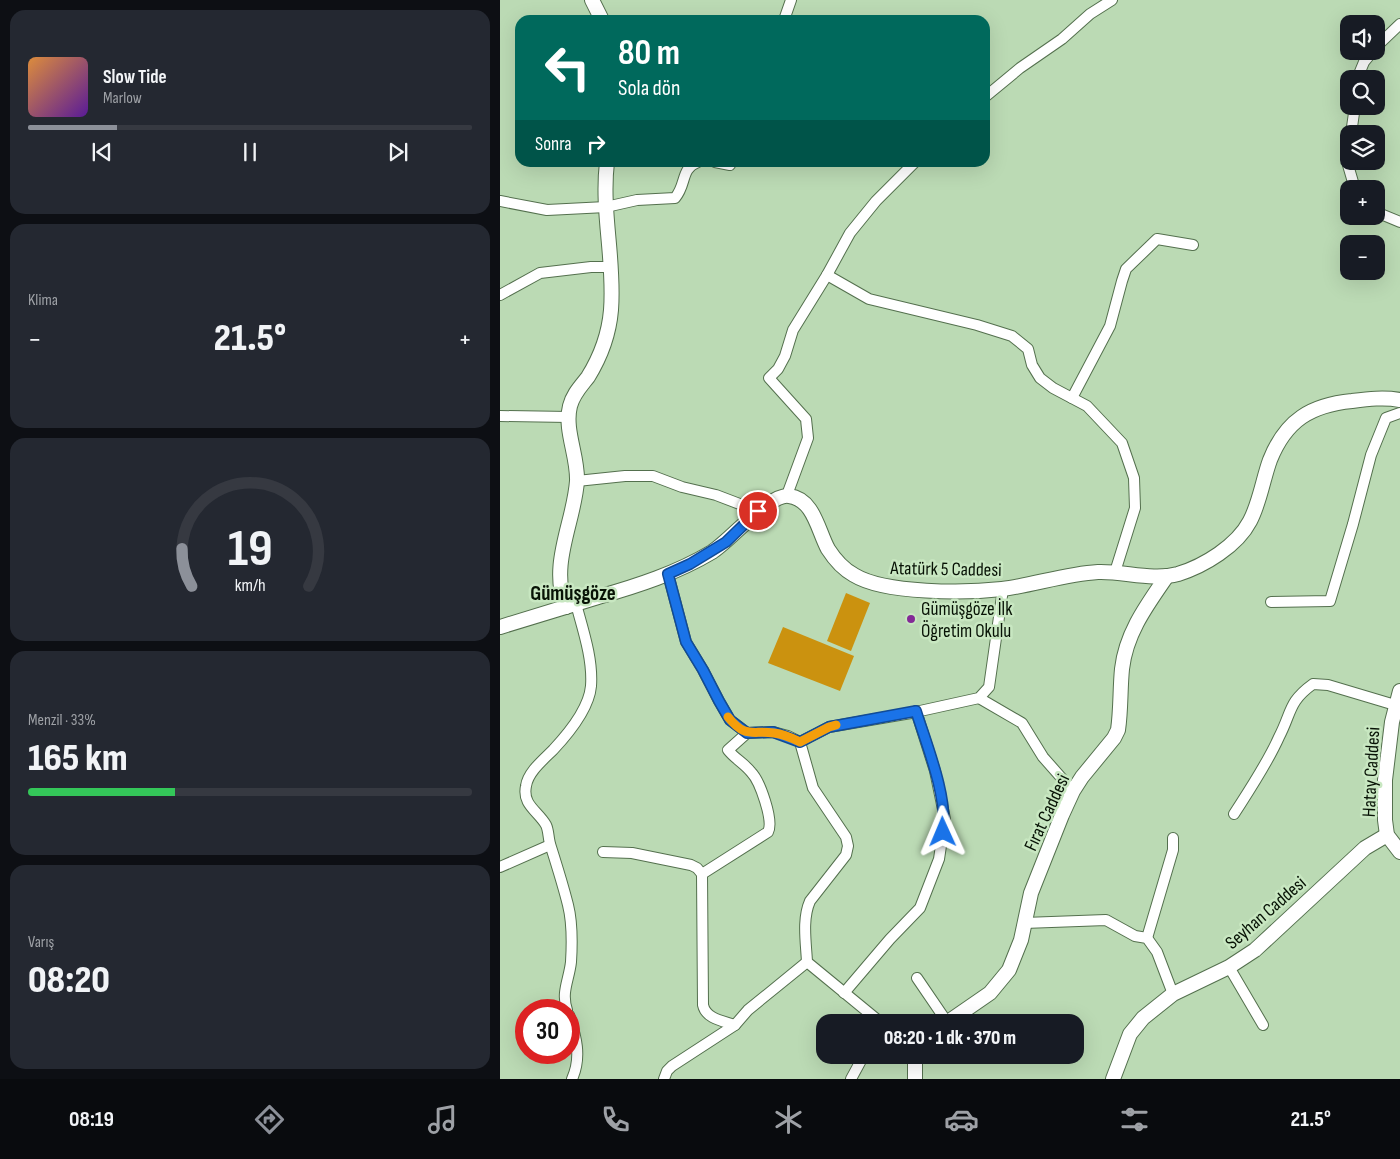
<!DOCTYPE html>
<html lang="tr">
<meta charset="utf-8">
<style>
body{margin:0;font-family:"Sofia Sans Condensed",sans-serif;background:#242831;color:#f1f3f6;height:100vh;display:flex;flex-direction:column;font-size:19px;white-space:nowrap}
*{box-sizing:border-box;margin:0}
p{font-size:16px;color:#9ea1a6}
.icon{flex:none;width:28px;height:28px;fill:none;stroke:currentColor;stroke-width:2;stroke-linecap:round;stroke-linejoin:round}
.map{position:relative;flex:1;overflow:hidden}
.sheet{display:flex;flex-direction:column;gap:10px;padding:10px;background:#0d0f14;width:500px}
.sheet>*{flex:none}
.top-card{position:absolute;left:15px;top:15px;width:475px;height:152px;border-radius:15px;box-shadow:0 5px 20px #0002;background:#00695c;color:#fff;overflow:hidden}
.buttons{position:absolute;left:840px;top:15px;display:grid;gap:10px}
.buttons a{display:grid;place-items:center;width:45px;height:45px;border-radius:10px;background:#171b24;box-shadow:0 5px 20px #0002;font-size:25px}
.speed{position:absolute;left:15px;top:999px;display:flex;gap:10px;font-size:25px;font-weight:700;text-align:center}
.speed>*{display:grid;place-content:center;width:65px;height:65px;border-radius:50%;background:#171b24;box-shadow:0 5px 20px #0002;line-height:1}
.speed .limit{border:8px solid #d22;background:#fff;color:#111}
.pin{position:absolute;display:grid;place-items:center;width:42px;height:42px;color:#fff;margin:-21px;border:2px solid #fff;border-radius:50%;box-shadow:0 1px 5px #0007}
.me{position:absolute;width:55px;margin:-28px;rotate:359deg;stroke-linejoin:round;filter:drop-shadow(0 0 4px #0008)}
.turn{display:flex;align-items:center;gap:18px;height:105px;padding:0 20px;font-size:22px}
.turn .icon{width:65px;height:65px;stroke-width:2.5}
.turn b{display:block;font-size:35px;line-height:42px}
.then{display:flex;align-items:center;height:48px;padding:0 20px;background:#0003;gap:10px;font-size:19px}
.big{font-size:38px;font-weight:800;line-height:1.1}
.sheet .card{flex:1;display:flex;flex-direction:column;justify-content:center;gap:8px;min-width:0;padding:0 18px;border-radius:15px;background:#242831}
.sheet .dial{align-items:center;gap:0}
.dial svg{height:130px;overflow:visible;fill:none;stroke:#363941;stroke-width:7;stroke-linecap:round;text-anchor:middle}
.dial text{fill:#f1f3f6;stroke:none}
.song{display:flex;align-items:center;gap:15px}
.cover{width:60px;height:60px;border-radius:8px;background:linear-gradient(135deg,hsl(30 70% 55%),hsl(270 70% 35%))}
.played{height:5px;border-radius:2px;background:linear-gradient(90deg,#8c9099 20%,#363941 20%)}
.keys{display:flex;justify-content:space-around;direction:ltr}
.heat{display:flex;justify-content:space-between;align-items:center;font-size:28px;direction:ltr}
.charge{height:8px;border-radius:4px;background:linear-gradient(90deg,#34c759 33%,#363941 0)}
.trip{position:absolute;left:316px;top:1014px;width:268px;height:50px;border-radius:15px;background:#171b24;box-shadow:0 5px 20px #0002;font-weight:800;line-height:50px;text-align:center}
.tab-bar{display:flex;height:80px;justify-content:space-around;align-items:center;background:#090b0e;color:#9ea1a6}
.tab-bar .icon{width:35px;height:35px}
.tab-bar .selected{color:#8c9099}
.tab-bar b{font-size:22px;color:#f1f3f6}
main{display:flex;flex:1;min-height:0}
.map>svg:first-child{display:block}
</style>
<main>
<section class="sheet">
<div class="card">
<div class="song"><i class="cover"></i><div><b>Slow Tide</b><p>Marlow</p></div></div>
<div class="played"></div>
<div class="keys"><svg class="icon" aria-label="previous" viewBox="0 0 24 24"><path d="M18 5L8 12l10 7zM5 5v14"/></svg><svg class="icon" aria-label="pause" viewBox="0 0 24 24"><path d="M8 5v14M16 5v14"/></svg><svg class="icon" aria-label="next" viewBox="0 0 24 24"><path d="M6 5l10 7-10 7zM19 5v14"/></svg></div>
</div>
<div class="card"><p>Klima</p>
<div class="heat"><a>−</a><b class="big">21.5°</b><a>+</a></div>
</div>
<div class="card dial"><svg viewBox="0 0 100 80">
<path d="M14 69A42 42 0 1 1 86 69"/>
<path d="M14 69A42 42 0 0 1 8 46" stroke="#8c9099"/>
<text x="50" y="56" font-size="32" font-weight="700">19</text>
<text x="50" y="72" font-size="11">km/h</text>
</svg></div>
<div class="card"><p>Menzil · 33%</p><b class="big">165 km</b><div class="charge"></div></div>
<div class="card"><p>Varış</p><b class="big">08:20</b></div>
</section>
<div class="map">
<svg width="900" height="1079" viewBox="0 0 900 1079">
<rect width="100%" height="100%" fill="#bbdab4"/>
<!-- green -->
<g fill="#cb920f">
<polygon points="346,593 370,603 351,651 327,641"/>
<polygon points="283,627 354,656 340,691 268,663"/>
</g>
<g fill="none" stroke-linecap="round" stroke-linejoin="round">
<!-- street casing -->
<g stroke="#54704e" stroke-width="12">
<g id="street">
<polyline points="284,20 291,0"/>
<polyline points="876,47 900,24"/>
<polyline points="857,79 864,62 873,51"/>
<polyline points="485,97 520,68 562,39 590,14 612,0"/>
<polyline points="851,134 855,106"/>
<polyline points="849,154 848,165 855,189"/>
<polyline points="215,162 230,165"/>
<path d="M0,201L47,210L106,207L137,200L175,198C187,184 180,169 198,162"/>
<polyline points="876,212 900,222"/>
<polyline points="327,275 369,299 477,325 512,336 528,349 532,365 540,378 553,388 587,406 622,443 634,478 635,508 615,572"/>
<polyline points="0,295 40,273 91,267 112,267"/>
<polyline points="572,398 610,326 622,281 626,269 657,239 693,245"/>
<polyline points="0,416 69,417"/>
<polyline points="77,481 125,476 153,476 182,487 216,495 258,511"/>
<polyline points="287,495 308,438 306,419 269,378 278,369 285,356 293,330 327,275 350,233 376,201 415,162"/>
<polyline points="168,574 186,642 203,670 219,701 230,720 247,733 273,732 288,736 300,742 329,727 411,713 479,698 489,687 503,589"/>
<polyline points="771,602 830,601 853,524 871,455 886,418 900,413"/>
<polyline points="479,698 522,723 543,757 573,791"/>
<path d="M300,742L313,788L346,837L348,846L346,855L310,901C302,919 306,942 307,962L380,1022"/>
<path d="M734,814C750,789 767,764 779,737C792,712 788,702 813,684L828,685L895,705"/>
<path d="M103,852L132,853L191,865L197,868L202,874L268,832C274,821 260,781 251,772C244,763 235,759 228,750L247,733"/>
<polyline points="0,867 50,845"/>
<path d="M202,874L203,1005C206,1019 223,1021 235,1025"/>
<polyline points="524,923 606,920 635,936 647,938 657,952 673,994"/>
<polyline points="647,938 673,850 673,838"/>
<polyline points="729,967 763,1025"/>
<polyline points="417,978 447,1022"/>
<polyline points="344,993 390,939 420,908 439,859 445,819 435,771 416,711"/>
<path d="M67,1010C61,992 69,980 71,962C72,946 72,921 68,905C63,885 57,866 51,847C48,839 49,831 46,825C38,811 22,805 26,786C28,772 43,760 53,750C68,734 89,709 91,686C93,659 83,630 76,604"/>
<path d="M69,1015C76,1036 82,1057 72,1079"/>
<polyline points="164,1079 167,1071 172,1066 235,1025 248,1010 307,962"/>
<polyline points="351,1079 364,1055"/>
</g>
</g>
<!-- secondary casing -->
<g stroke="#54704e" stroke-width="16">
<g id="secondary">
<polyline points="92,0 102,20"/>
<path d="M66,607C49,564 74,523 77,481C78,456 64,430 70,406C73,394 81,386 88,377C101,356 109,334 111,310C115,260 101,212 107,162"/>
<path d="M0,627C32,617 65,607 98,597C137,586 177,573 212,552C231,540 270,493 289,496C314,499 318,531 328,549C335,560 343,569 354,575C385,594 466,593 502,589C534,585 565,574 598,572C624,571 652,581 678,574C704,566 737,546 750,521C760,502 763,479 770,460C786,420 811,405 852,401C868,399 884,397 900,400"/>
<polyline points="900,691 892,722 885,780 885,820 887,835 900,852"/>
<path d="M448,1022L490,993L509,970L521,940L531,893L562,815L573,791L582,777L614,738L618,730C621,710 620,689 622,669C626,633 647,605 667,576"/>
<polyline points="415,1079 415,1055"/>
<polyline points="613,1079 630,1034 643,1018 673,994 729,967 755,950 865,848 887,835"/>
</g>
</g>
<!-- street -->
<use href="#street" stroke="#fff" stroke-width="10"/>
<!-- secondary -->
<use href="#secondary" stroke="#fff" stroke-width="14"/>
</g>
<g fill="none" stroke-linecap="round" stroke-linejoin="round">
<!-- route casing -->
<g stroke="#114b97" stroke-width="12">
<path id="route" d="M258,511L226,542L190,564L168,574L186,642L203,670L219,701L230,720L247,733L273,732L300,742L329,727L416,711C427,746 448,797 443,832"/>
</g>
<!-- route -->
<use href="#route" stroke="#1a73e8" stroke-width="9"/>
<!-- slow -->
<path stroke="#f59e0b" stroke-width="9" d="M228,717C246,739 251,730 274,733C283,734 292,738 300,742L329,727L336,725"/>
</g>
<!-- markers -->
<circle fill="#832996" stroke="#c8e7c1" stroke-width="2" cx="411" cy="619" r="5"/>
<g text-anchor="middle" stroke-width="5" stroke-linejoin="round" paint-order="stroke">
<!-- street labels -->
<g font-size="19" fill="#071205" stroke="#c8e7c1">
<text transform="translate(446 568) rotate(1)" y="7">Atatürk 5 Caddesi</text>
<text transform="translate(870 772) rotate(-87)" y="7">Hatay Caddesi</text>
<text transform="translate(546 812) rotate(-65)" y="7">Fırat Caddesi</text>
<text transform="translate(765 912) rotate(-41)" y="7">Seyhan Caddesi</text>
</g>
<!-- poi labels -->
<g font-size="19" fill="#071205" stroke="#c8e7c1" text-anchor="start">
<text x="421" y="615">Gümüşgöze İlk<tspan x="421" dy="22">Öğretim Okulu</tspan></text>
</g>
<!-- quarter labels -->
<g font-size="21" font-weight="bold" fill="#071205" stroke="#c8e7c1">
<text x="73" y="600">Gümüşgöze</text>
</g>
</g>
</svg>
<div class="buttons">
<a><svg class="icon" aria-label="sound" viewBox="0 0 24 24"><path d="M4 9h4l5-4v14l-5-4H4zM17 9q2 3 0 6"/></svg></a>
<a><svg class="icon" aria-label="search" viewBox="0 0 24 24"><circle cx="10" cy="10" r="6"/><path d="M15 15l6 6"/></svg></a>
<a><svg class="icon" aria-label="layers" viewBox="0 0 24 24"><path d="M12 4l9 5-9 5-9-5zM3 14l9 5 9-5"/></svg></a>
<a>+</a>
<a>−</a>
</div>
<div class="speed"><div class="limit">30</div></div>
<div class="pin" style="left:258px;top:511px;background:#d93025"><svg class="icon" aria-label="arrive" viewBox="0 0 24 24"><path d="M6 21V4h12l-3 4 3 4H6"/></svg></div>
<svg class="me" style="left:443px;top:832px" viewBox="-20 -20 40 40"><path d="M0-17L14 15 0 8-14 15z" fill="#1a73e8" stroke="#fff" stroke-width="4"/></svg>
<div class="trip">08:20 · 1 dk · 370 m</div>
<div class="top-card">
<div class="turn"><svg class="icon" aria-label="left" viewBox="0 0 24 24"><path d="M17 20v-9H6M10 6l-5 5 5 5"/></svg><div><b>80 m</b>Sola dön</div></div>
<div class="then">Sonra<svg class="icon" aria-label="right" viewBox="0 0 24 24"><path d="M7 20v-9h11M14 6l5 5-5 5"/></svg></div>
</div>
</div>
</main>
<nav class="tab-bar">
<b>08:19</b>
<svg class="icon selected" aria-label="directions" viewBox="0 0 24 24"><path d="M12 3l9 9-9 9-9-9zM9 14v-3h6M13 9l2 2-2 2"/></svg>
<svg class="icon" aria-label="music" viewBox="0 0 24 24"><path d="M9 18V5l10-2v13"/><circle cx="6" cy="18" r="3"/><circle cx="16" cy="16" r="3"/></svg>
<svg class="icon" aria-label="phone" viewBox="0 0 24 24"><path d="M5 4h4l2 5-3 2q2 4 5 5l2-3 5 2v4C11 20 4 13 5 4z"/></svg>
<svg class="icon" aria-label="climate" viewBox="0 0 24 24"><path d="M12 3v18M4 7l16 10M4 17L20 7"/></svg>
<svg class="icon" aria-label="car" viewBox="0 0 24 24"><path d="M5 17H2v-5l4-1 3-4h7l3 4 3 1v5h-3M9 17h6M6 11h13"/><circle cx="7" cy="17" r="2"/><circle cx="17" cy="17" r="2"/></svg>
<svg class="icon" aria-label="filters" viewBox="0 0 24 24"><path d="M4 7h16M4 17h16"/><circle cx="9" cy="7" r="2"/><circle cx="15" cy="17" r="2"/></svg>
<b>21.5°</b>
</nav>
